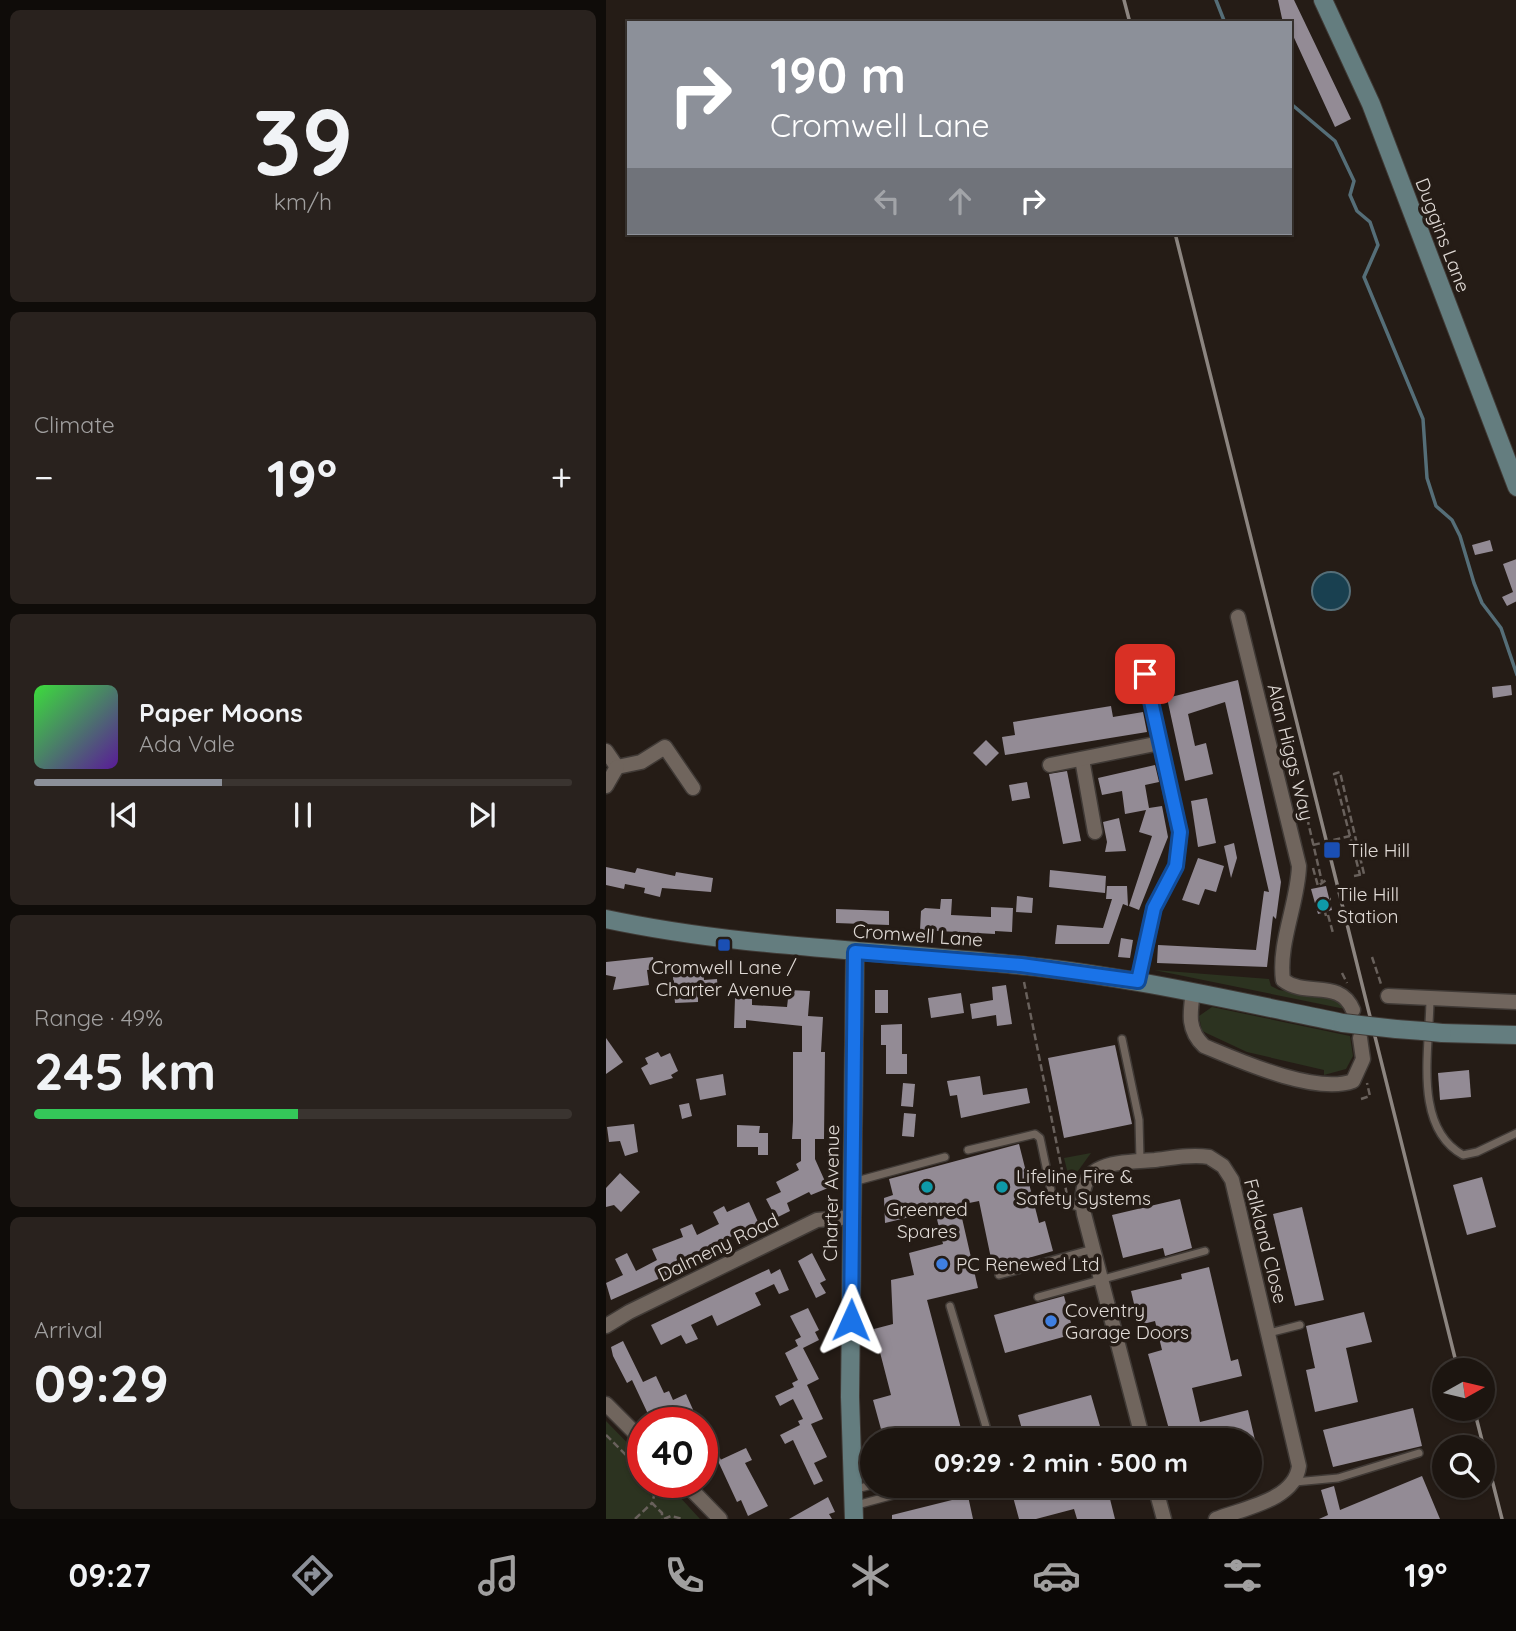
<!DOCTYPE html>
<meta charset="utf-8">
<style>
body{margin:0;font-family:Quicksand,sans-serif;background:#29221e;color:#f1f3f6;height:100vh;display:flex;flex-direction:column;font-size:26px;white-space:nowrap}
*{box-sizing:border-box;margin:0}
p{font-size:23px;color:#a09f9f}
.icon{flex:none;width:38px;height:38px;fill:none;stroke:currentColor;stroke-width:2;stroke-linecap:round;stroke-linejoin:round}
.map{position:relative;flex:1;overflow:hidden}
.drawer{display:flex;flex-direction:column;gap:10px;padding:10px;background:#0f0c09;width:606px}
.drawer>*{flex:none}
.hud{position:absolute;left:21px;top:21px;width:665px;height:214px;border-radius:0px;box-shadow:0 2px 5px #0004,0 0 0 2px #3a3430;background:#8c9099;color:#fff;overflow:hidden}
.needle{width:46px;rotate:82deg}
.buttons{position:absolute;left:826px;top:1358px;display:grid;gap:14px}
.buttons a{display:grid;place-items:center;width:63px;height:63px;border-radius:50%;background:#1c1510;box-shadow:0 2px 5px #0004,0 0 0 2px #3a3430;font-size:35px}
.speed{position:absolute;left:21px;top:1407px;display:flex;gap:14px;font-size:35px;font-weight:700;text-align:center}
.speed>*{display:grid;place-content:center;width:91px;height:91px;border-radius:50%;background:#1c1510;box-shadow:0 2px 5px #0004,0 0 0 2px #3a3430;line-height:1}
.speed .limit{border:10px solid #d22;background:#fff;color:#111}
.pin{position:absolute;display:grid;place-items:center;width:60px;height:60px;color:#fff;margin:-30px;border-radius:14px;box-shadow:0 4px 10px #0006}
.me{position:absolute;width:77px;margin:-38px;rotate:1deg;stroke-linejoin:round;filter:drop-shadow(0 0 5px #0008)}
.turn{display:flex;align-items:center;gap:24px;height:147px;padding:0 28px;font-size:32px}
.turn .icon{width:91px;height:91px;stroke-width:2.5}
.turn b{display:block;font-size:49px;line-height:60px}
.lanes{display:flex;align-items:center;height:66px;padding:0 28px;background:#0003;justify-content:center;gap:35px;direction:ltr}
.lanes .off{opacity:.35}
.big{font-size:52px;font-weight:800;line-height:1.1}
.drawer .tile{flex:1;display:flex;flex-direction:column;justify-content:center;gap:10px;min-width:0;padding:0 24px;border-radius:10px;background:#29221e}
.drawer .dial{align-items:center;gap:0}
.dial b{font-size:91px;line-height:1}
.song{display:flex;align-items:center;gap:21px}
.cover{width:84px;height:84px;border-radius:10px;background:linear-gradient(135deg,hsl(120 70% 55%),hsl(270 70% 35%))}
.played{height:7px;border-radius:4px;background:linear-gradient(90deg,#8c9099 35%,#3a3430 35%)}
.keys{display:flex;justify-content:space-around;direction:ltr}
.heat{display:flex;justify-content:space-between;align-items:center;font-size:38px;direction:ltr}
.charge{height:10px;border-radius:5px;background:linear-gradient(90deg,#34c759 49%,#3a3430 0)}
.trip{position:absolute;left:254px;top:1428px;width:402px;height:70px;border-radius:35px;background:#1c1510;box-shadow:0 2px 5px #0004,0 0 0 2px #3a3430;font-weight:800;line-height:70px;text-align:center}
.menu{display:flex;height:112px;justify-content:space-around;align-items:center;background:#0b0806;color:#a09f9f}
.menu .icon{width:49px;height:49px}
.menu .selected{color:#8c9099}
.menu b{font-size:32px;color:#f1f3f6}
main{display:flex;flex:1;min-height:0}
.map>svg:first-child{display:block}
</style>
<main>
<section class="drawer">
<div class="tile dial"><b>39</b><p>km/h</p></div>
<div class="tile"><p>Climate</p>
<div class="heat"><a>−</a><b class="big">19°</b><a>+</a></div>
</div>
<div class="tile">
<div class="song"><i class="cover"></i><div><b>Paper Moons</b><p>Ada Vale</p></div></div>
<div class="played"></div>
<div class="keys"><svg class="icon" aria-label="previous" viewBox="0 0 24 24"><path d="M18 5L8 12l10 7zM5 5v14"/></svg><svg class="icon" aria-label="pause" viewBox="0 0 24 24"><path d="M8 5v14M16 5v14"/></svg><svg class="icon" aria-label="next" viewBox="0 0 24 24"><path d="M6 5l10 7-10 7zM19 5v14"/></svg></div>
</div>
<div class="tile"><p>Range · 49%</p><b class="big">245 km</b><div class="charge"></div></div>
<div class="tile"><p>Arrival</p><b class="big">09:29</b></div>
</section>
<div class="map">
<svg width="911" height="1519" viewBox="0 0 911 1519">
<rect width="100%" height="100%" fill="#251c16"/>
<!-- green -->
<g fill="#2c3320">
<polygon points="548,970 663,979 665,986 673,990 727,998 739,1009"/>
<polygon points="606,1007 744,1036 747,1056 740,1069 718,1075 718,1070 641,1052 596,1031 593,1016"/>
<polygon points="485,1153 464,1182 458,1158"/>
<polygon points="0,1421 37,1459 37,1482 60,1482 94,1519 0,1519"/>
</g>
<!-- water -->
<circle fill="#194050" stroke="#556e78" stroke-width="2" cx="725" cy="591" r="19"/>
<g fill="none" stroke-linecap="round" stroke-linejoin="round">
<!-- stream -->
<g stroke="#556e78" stroke-width="3.5">
<polyline points="610,0 619,23"/>
<polyline points="684,103 729,141 748,181 744,195 751,211 764,222 772,245 758,277 817,419 821,478 830,506 846,520 854,536 868,583 876,603 895,628 911,675"/>
</g>
</g>
<!-- building -->
<g fill="#938b95">
<polygon points="672,0 688,0 745,119 729,127 684,29 684,23 677,23"/>
<polygon points="884,540 887,551 869,555 866,545"/>
<polygon points="911,559 911,601 901,606 896,597 907,592 897,564"/>
<polygon points="632,680 675,882 670,919 667,916 661,967 551,963 552,945 650,950 658,891 663,892 619,702 582,714 589,746 600,743 607,774 579,781 561,698"/>
<polygon points="905,685 906,695 887,698 886,687"/>
<polygon points="505,706 507,717 537,712 541,732 399,755 396,737 409,735 407,722"/>
<polygon points="380,740 393,753 380,766 367,753"/>
<polygon points="549,765 553,782 539,785 543,808 556,806 562,837 533,910 523,906 546,836 533,832 540,810 519,814 516,791 496,795 492,778"/>
<polygon points="461,771 475,841 457,844 443,774"/>
<polygon points="421,782 424,798 406,801 403,785"/>
<polygon points="601,798 610,843 592,847 585,801"/>
<polygon points="513,818 520,851 499,852 501,842 497,822"/>
<polygon points="628,843 631,858 625,878 618,846"/>
<polygon points="592,858 618,866 610,892 599,889 593,905 576,900"/>
<polygon points="0,867 29,873 31,868 69,876 70,872 107,878 105,892 56,888 54,897 38,893 39,888 19,884 18,889 0,885"/>
<polygon points="444,870 500,876 499,893 443,887"/>
<polygon points="501,886 521,886 522,906 517,904 503,944 449,944 451,925 497,928 506,899 500,899"/>
<polygon points="720,886 726,910 712,914 705,889"/>
<polygon points="411,896 427,898 426,913 410,912"/>
<polygon points="335,899 346,899 345,915 385,917 385,907 407,908 406,932 389,931 389,934 314,930 315,911 319,908 334,909"/>
<polygon points="230,909 283,911 283,925 230,923"/>
<polygon points="515,938 527,940 524,958 512,957"/>
<polygon points="47,957 49,969 41,970 43,985 7,990 10,977 0,975 0,962"/>
<polygon points="97,969 98,980 111,979 112,992 92,993 92,1002 69,1003 67,977 73,977 73,971"/>
<polygon points="400,985 406,1024 391,1026 390,1015 366,1019 364,1004 387,1000 386,987"/>
<polygon points="183,990 204,991 202,1016 217,1017 215,1052 219,1052 218,1139 209,1139 209,1159 222,1188 205,1195 203,1192 181,1203 184,1211 170,1218 160,1199 175,1192 170,1182 193,1170 190,1164 195,1161 195,1139 186,1139 187,1121 187,1052 196,1052 196,1026 140,1020 140,1028 128,1028 129,998 146,999 146,1005 181,1007"/>
<rect x="269" y="990" width="13" height="23"/>
<polygon points="355,993 358,1013 325,1018 322,998"/>
<polygon points="296,1024 296,1054 301,1054 301,1074 280,1074 280,1045 275,1045 275,1025"/>
<polygon points="0,1038 17,1062 0,1074"/>
<polygon points="509,1045 526,1124 458,1138 442,1058"/>
<polygon points="52,1052 55,1057 64,1053 72,1071 65,1075 67,1078 44,1085 35,1068 42,1064 39,1058"/>
<polygon points="863,1070 865,1097 834,1100 832,1073"/>
<polygon points="117,1074 120,1095 94,1100 90,1079"/>
<polygon points="374,1076 377,1095 421,1088 424,1103 355,1118 351,1095 344,1096 341,1081"/>
<polygon points="297,1083 309,1084 307,1107 295,1106"/>
<polygon points="83,1103 86,1116 76,1119 73,1105"/>
<polygon points="298,1113 310,1114 308,1137 296,1136"/>
<polygon points="28,1124 32,1152 19,1156 14,1141 3,1142 1,1127"/>
<polygon points="131,1125 154,1126 153,1133 162,1133 162,1155 152,1155 152,1147 131,1147"/>
<polygon points="413,1144 433,1223 439,1221 447,1251 387,1268 373,1201 353,1205 372,1288 321,1300 358,1440 278,1440 267,1400 285,1395 268,1329 287,1324 285,1280 308,1275 303,1253 337,1244 329,1211 279,1223 278,1198 287,1195 283,1179"/>
<polygon points="14,1173 34,1192 15,1212 8,1205 0,1207 0,1188"/>
<polygon points="876,1177 890,1227 861,1235 847,1185"/>
<polygon points="574,1199 586,1248 559,1256 557,1248 517,1258 506,1215"/>
<polygon points="143,1202 153,1224 89,1253 93,1261 5,1300 0,1283 17,1275 9,1259 21,1253 30,1271 51,1260 46,1249 77,1237 74,1229 86,1224 91,1235 113,1224 107,1212 118,1206 121,1212"/>
<polygon points="696,1207 718,1300 689,1306 667,1214"/>
<polygon points="206,1253 220,1280 214,1283 220,1293 210,1298 192,1261"/>
<polygon points="603,1267 625,1361 632,1359 636,1376 586,1388 594,1422 642,1410 655,1466 644,1468 644,1440 566,1440 542,1354 556,1350 549,1321 533,1325 525,1291 576,1279 575,1274"/>
<polygon points="163,1269 165,1274 174,1269 183,1290 173,1294 168,1284 149,1293 155,1305 111,1326 106,1315 85,1325 92,1339 80,1344 75,1335 55,1345 45,1325"/>
<polygon points="458,1296 468,1334 399,1353 388,1315"/>
<polygon points="202,1308 213,1330 209,1332 213,1340 197,1348 213,1379 201,1385 217,1419 205,1424 221,1457 208,1463 217,1481 208,1485 187,1440 179,1444 174,1435 194,1425 192,1421 197,1419 187,1399 174,1406 169,1396 188,1387 186,1383 192,1380 179,1353 192,1346 189,1340 195,1337 184,1316"/>
<polygon points="758,1312 766,1342 740,1348 752,1402 709,1412 700,1370 709,1368 700,1326"/>
<polygon points="17,1341 37,1382 50,1376 58,1393 63,1391 67,1400 80,1394 93,1423 60,1423 53,1408 42,1414 26,1380 21,1383 7,1356 5,1347"/>
<polygon points="485,1395 498,1440 419,1440 412,1415"/>
<polygon points="807,1408 816,1446 727,1467 717,1430"/>
<polygon points="96,1421 115,1460 96,1469"/>
<polygon points="140,1448 146,1460 139,1463 162,1506 142,1516 135,1500 131,1502 112,1461"/>
<polygon points="816,1476 834,1519 713,1519 722,1515 715,1490 728,1486 734,1510"/>
<polygon points="404,1486 539,1486 540,1489 504,1499 509,1519 471,1519 468,1509 430,1519 413,1519"/>
<polygon points="362,1496 367,1519 286,1519 286,1515"/>
<polygon points="222,1497 229,1512 223,1514 226,1519 183,1519"/>
</g>
<g fill="none" stroke-linecap="round" stroke-linejoin="round">
<!-- lane casing -->
<g stroke="#403a36" stroke-width="10">
<g id="lane">
<path d="M824,998C824,1047 806,1127 857,1155L871,1152L911,1133"/>
<polyline points="516,1039 533,1120 534,1160"/>
<polyline points="362,1150 429,1134 434,1138 447,1200 477,1208"/>
<polyline points="247,1182 339,1157"/>
<polyline points="393,1275 487,1249"/>
<polyline points="432,1297 599,1251"/>
<polyline points="344,1306 384,1440"/>
<polyline points="663,1333 694,1325"/>
<polyline points="689,1482 732,1478 813,1453"/>
<polyline points="246,1490 266,1485"/>
<polyline points="247,1506 321,1486"/>
</g>
</g>
<!-- street casing -->
<g stroke="#403a36" stroke-width="17">
<g id="street">
<path d="M632,617L693,866C692,903 672,943 677,980C700,998 734,978 747,1010"/>
<polyline points="0,751 11,767"/>
<polyline points="476,759 489,832"/>
<polyline points="444,765 554,743"/>
<polyline points="11,767 35,762 59,747 87,788"/>
<polyline points="0,786 11,767"/>
<polyline points="532,981 548,908 570,866 574,833 539,674"/>
<path d="M587,992C584,1013 581,1030 598,1046C634,1061 710,1095 747,1081L757,1059L754,1038"/>
<polyline points="782,996 911,1002"/>
<polyline points="0,1326 23,1312 211,1220 246,1217"/>
<polyline points="0,1404 37,1441"/>
<path d="M537,1440L478,1214C468,1160 510,1163 549,1160C566,1158 585,1154 603,1157L617,1166L626,1180L693,1466C689,1500 638,1508 610,1519"/>
<polyline points="78,1482 114,1519"/>
<polyline points="549,1486 558,1519"/>
</g>
</g>
<!-- secondary casing -->
<g stroke="#403a36" stroke-width="20">
<g id="secondary">
<polyline points="717,0 765,104 911,487"/>
<path d="M0,919C136,948 274,950 412,965C522,976 629,1001 737,1023"/>
<polyline points="790,1029 817,1031"/>
<polyline points="836,1033 911,1035"/>
<polyline points="248,1519 244,1397 249,952"/>
</g>
</g>
<!-- path -->
<g stroke="#69615c" stroke-width="2.5" stroke-dasharray="7 3.5" stroke-linecap="butt">
<polyline points="687,784 693,783 716,882"/>
<polyline points="707,868 712,886 720,880"/>
<polyline points="748,876 758,874 734,772 728,774 754,875"/>
<polyline points="724,899 725,899"/>
<polyline points="719,912 720,916"/>
<polyline points="722,915 727,933"/>
<polyline points="766,957 775,984"/>
<polyline points="736,973 741,983"/>
<polyline points="418,982 461,1195"/>
<polyline points="755,1099 764,1096 761,1083"/>
<polyline points="0,1435 37,1472"/>
<polyline points="43,1482 48,1496 46,1503 56,1513 56,1519"/>
<polyline points="29,1519 46,1503"/>
<polyline points="58,1519 65,1516 77,1519"/>
</g>
<!-- lane -->
<use href="#lane" stroke="#70655d" stroke-width="7"/>
<!-- street -->
<use href="#street" stroke="#70655d" stroke-width="14"/>
<!-- secondary -->
<use href="#secondary" stroke="#647d7f" stroke-width="18"/>
<!-- rail -->
<g stroke="#8c8580" stroke-width="3.5">
<polyline points="518,0 524,23"/>
<polyline points="569,233 852,1370"/>
<polyline points="868,1409 896,1519"/>
</g>
<!-- secondary-bridge casing -->
<g stroke="#403a36" stroke-width="20" stroke-linecap="butt">
<g id="secondary-bridge">
<polyline points="737,1023 790,1029"/>
<polyline points="817,1031 836,1033"/>
</g>
</g>
<!-- path-bridge -->
<polyline stroke="#69615c" stroke-width="2.5" stroke-dasharray="7 3.5" stroke-linecap="butt" points="707,845 744,836"/>
<!-- secondary-bridge -->
<use href="#secondary-bridge" stroke="#647d7f" stroke-width="18"/>
</g>
<g fill="none" stroke-linecap="round" stroke-linejoin="round">
<!-- route casing -->
<g stroke="#114b97" stroke-width="18">
<polyline id="route" points="245,1320 249,952 415,965 532,981 548,908 570,866 574,832 539,674"/>
</g>
<!-- route -->
<use href="#route" stroke="#1a73e8" stroke-width="12"/>
</g>
<!-- markers -->
<g fill="#1a4fb4" stroke="#251c16" stroke-width="2.5">
<rect x="717" y="841" width="18" height="18" rx="3.5"/>
<rect x="111" y="938" width="14" height="14" rx="3.5"/>
</g>
<g fill="#0f9aa8" stroke="#251c16" stroke-width="2.5">
<circle cx="717" cy="905" r="7"/>
<circle cx="321" cy="1187" r="7"/>
<circle cx="396" cy="1187" r="7"/>
</g>
<g fill="#3f7fe0" stroke="#251c16" stroke-width="2.5">
<circle cx="336" cy="1264" r="7"/>
<circle cx="445" cy="1321" r="7"/>
</g>
<g text-anchor="middle" stroke-width="7" stroke-linejoin="round" paint-order="stroke">
<!-- street labels -->
<g font-size="19" fill="#e0dad6" stroke="#251c16">
<text transform="translate(837 235) rotate(69)" y="7">Duggins Lane</text>
<text transform="translate(685 752) rotate(76)" y="7">Alan Higgs Way</text>
<text transform="translate(312 935) rotate(4)" y="7">Cromwell Lane</text>
<text transform="translate(225 1193) rotate(-89)" y="7">Charter Avenue</text>
<text transform="translate(660 1241) rotate(76)" y="7">Falkland Close</text>
<text transform="translate(112 1247) rotate(-26)" y="7">Dalmeny Road</text>
</g>
<!-- poi labels -->
<g font-size="19" fill="#e0dad6" stroke="#251c16" text-anchor="start">
<text x="742" y="857">Tile Hill</text>
<text x="731" y="901">Tile Hill<tspan x="731" dy="22">Station</tspan></text>
<text x="118" y="974" text-anchor="middle">Cromwell Lane /<tspan x="118" dy="22">Charter Avenue</tspan></text>
<text x="410" y="1183">Lifeline Fire &amp;<tspan x="410" dy="22">Safety Systems</tspan></text>
<text x="321" y="1216" text-anchor="middle">Greenred<tspan x="321" dy="22">Spares</tspan></text>
<text x="350" y="1271">PC Renewed Ltd</text>
<text x="459" y="1317">Coventry<tspan x="459" dy="22">Garage Doors</tspan></text>
</g>
</g>
</svg>
<div class="buttons">
<a><svg class="needle" viewBox="-14 -14 28 28"><path d="M0-13l5 13h-10z" fill="#e53935"/><path d="M0 13l5-13h-10z" fill="#a09f9f"/></svg></a>
<a><svg class="icon" aria-label="search" viewBox="0 0 24 24"><circle cx="10" cy="10" r="6"/><path d="M15 15l6 6"/></svg></a>
</div>
<div class="speed"><div class="limit">40</div></div>
<div class="pin" style="left:539px;top:674px;background:#d93025"><svg class="icon" aria-label="arrive" viewBox="0 0 24 24"><path d="M6 21V4h12l-3 4 3 4H6"/></svg></div>
<svg class="me" style="left:245px;top:1320px" viewBox="-20 -20 40 40"><path d="M0-17L14 15 0 8-14 15z" fill="#1a73e8" stroke="#fff" stroke-width="4"/></svg>
<div class="trip">09:29 · 2 min · 500 m</div>
<div class="hud">
<div class="turn"><svg class="icon" aria-label="right" viewBox="0 0 24 24"><path d="M7 20v-9h11M14 6l5 5-5 5"/></svg><div><b>190 m</b>Cromwell Lane</div></div>
<div class="lanes"><svg class="icon off" aria-label="left" viewBox="0 0 24 24"><path d="M17 20v-9H6M10 6l-5 5 5 5"/></svg><svg class="icon off" aria-label="ahead" viewBox="0 0 24 24"><path d="M12 20V5M6 11l6-6 6 6"/></svg><svg class="icon" aria-label="right" viewBox="0 0 24 24"><path d="M7 20v-9h11M14 6l5 5-5 5"/></svg></div>
</div>
</div>
</main>
<nav class="menu">
<b>09:27</b>
<svg class="icon selected" aria-label="directions" viewBox="0 0 24 24"><path d="M12 3l9 9-9 9-9-9zM9 14v-3h6M13 9l2 2-2 2"/></svg>
<svg class="icon" aria-label="music" viewBox="0 0 24 24"><path d="M9 18V5l10-2v13"/><circle cx="6" cy="18" r="3"/><circle cx="16" cy="16" r="3"/></svg>
<svg class="icon" aria-label="phone" viewBox="0 0 24 24"><path d="M5 4h4l2 5-3 2q2 4 5 5l2-3 5 2v4C11 20 4 13 5 4z"/></svg>
<svg class="icon" aria-label="climate" viewBox="0 0 24 24"><path d="M12 3v18M4 7l16 10M4 17L20 7"/></svg>
<svg class="icon" aria-label="car" viewBox="0 0 24 24"><path d="M5 17H2v-5l4-1 3-4h7l3 4 3 1v5h-3M9 17h6M6 11h13"/><circle cx="7" cy="17" r="2"/><circle cx="17" cy="17" r="2"/></svg>
<svg class="icon" aria-label="filters" viewBox="0 0 24 24"><path d="M4 7h16M4 17h16"/><circle cx="9" cy="7" r="2"/><circle cx="15" cy="17" r="2"/></svg>
<b>19°</b>
</nav>
